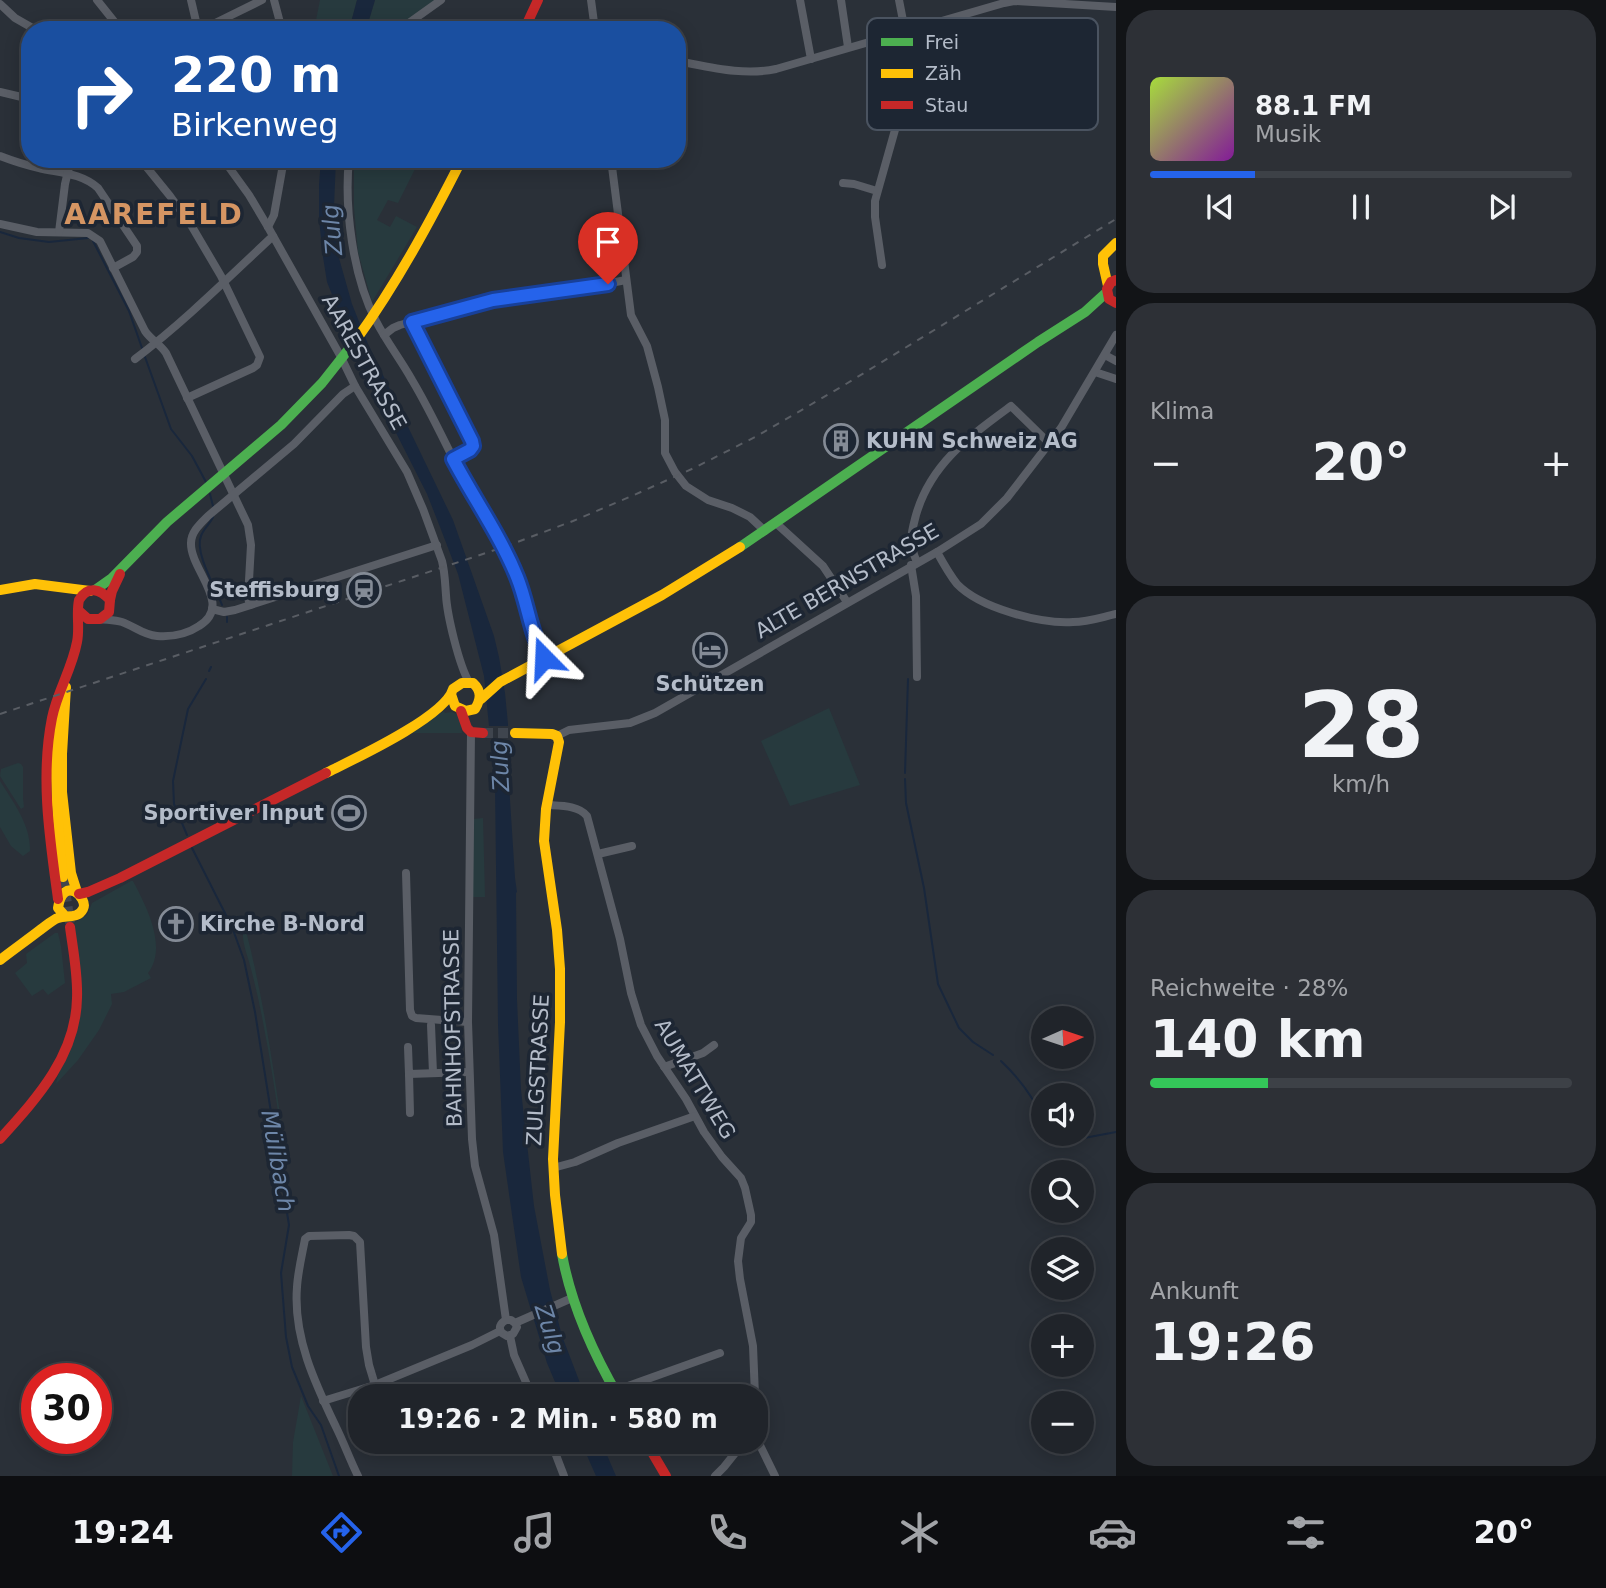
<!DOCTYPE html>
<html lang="de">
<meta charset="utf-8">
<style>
body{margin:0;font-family:"DejaVu Sans",sans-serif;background:#2d3036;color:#f1f3f6;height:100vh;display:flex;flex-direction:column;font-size:26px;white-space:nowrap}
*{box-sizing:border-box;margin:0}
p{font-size:23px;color:#a2a4a8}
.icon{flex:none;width:38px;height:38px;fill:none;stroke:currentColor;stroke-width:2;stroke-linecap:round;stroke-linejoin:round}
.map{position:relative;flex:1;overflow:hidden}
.panel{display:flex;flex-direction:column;gap:10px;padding:10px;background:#121417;width:490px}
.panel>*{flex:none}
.top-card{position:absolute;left:21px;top:21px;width:665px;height:147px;border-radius:28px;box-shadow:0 4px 18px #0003,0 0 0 2px #3d4147;background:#1a4fa0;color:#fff;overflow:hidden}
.needle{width:46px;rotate:87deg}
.controls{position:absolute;left:1031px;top:1006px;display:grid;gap:14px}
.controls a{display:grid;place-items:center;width:63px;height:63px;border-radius:50%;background:#20242a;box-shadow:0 4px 18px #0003,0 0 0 2px #3d4147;font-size:35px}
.speed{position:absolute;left:21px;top:1363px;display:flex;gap:14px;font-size:35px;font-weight:700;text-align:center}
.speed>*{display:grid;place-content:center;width:91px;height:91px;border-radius:50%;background:#20242a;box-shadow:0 4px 18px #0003,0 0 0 2px #3d4147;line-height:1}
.speed .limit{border:10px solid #d22;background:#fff;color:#111}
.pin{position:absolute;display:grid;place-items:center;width:60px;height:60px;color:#fff;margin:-72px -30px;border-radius:50% 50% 50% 0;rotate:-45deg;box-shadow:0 0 7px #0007}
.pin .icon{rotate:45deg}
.me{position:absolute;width:77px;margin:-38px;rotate:339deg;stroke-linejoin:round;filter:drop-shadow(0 0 5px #0008)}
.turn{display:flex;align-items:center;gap:24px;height:147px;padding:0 35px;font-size:32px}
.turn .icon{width:91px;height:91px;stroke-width:2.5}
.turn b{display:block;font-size:49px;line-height:60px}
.big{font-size:52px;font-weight:600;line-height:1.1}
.panel .widget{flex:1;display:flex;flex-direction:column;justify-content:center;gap:10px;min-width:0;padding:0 24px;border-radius:28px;background:#2d3036}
.panel .dial{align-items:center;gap:0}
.dial b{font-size:91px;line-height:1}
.song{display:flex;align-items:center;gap:21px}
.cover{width:84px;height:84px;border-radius:10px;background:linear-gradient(135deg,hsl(80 70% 55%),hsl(290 70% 35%))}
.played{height:7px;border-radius:4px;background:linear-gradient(90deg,#2563eb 25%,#3d4147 25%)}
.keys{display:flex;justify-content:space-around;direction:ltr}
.heat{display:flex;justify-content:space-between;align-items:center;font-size:38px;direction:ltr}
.charge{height:10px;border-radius:5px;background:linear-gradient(90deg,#34c759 28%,#3d4147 0)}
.trip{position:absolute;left:348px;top:1384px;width:420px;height:70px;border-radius:28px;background:#20242a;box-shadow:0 4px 18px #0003,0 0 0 2px #3d4147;font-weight:600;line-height:70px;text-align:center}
.tab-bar{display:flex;height:112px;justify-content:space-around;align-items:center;background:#0d0e11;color:#a2a4a8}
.tab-bar .icon{width:49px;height:49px}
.tab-bar .selected{color:#2563eb}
.tab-bar b{font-size:32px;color:#f1f3f6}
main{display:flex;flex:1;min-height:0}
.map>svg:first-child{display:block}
</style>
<main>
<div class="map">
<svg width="1116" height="1476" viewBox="0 0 1116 1476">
<rect width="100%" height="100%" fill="#2a3038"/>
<!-- green -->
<g fill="#273a3e">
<polygon points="320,0 357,0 349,30 314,30"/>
<polygon points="375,0 435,0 393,30 366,30"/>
<polygon points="354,159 420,159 398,203 388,200 377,220 390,227 396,216 417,227 372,302 358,252 354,208"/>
<polygon points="829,708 860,785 790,806 761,741"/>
<polygon points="444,711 445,713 451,712 457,714 461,723 462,733 411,733 433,717"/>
<polygon points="18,763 21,764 23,767 23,798 24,807 21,809 0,776 1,769"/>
<path d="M0,781C13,802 31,825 30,851L23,856L11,846L0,827Z"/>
<polygon points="483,818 485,897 473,897 473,819"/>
<path d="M131,881H133C146,906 168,947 148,973L151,978L124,992L111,994L112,1004L99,1030L78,1060L56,1084L80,977L74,923L87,915L92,903Z"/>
<path d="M244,927H245C263,995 273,1065 283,1135L285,1144H283C274,1086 266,1026 251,969C248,956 240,940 244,927Z"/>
<polygon points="55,933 58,933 61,946 65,983 48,995 43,989 32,996 15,973 27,963 26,954"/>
<polygon points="301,1396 333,1476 292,1476 293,1442"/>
</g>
<!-- water -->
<g fill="#19273c">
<polygon points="357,0 375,0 366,30 349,30"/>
<polygon points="321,159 336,159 334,207 337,251 352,304 368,344 453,520 494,636 499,657 505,693 508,724 507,753 515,878 517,892 516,893 517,1000 521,1090 534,1206 550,1290 562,1336 585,1396 561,1396 547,1363 521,1277 503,1152 498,1024 495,786 484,676 458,574 440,527 427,494 355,352 327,282 323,257 319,219 319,185"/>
<polygon points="581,1442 603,1442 605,1447 604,1448 616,1476 596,1476"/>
</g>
<!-- pier -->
<polygon fill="#2a3038" points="486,726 511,726 511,741 487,741"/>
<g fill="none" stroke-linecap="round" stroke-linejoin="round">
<!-- stream -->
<g stroke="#19273c" stroke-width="2">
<polyline points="0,232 19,238 49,242 88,238"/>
<polyline points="93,241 129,311 142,348"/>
<polyline points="145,357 171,429 192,456 206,482"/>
<polyline points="210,494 213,506"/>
<path d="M213,517C210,524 203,529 201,536C194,552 216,589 222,605"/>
<polyline points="227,617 227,622"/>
<polyline points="209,671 211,667"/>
<polyline points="905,773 908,679"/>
<polyline points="905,779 906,803 924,888 938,984 959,1028 973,1042 993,1055"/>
<polyline points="187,835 174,804 173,781 188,709 206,679"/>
<polyline points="192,848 232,927 244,960 255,1012 289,1225 281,1273 286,1337 292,1367 308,1406 321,1425 339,1476"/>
<path d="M1001,1061C1019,1078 1033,1096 1043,1119"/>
<polyline points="1049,1134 1053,1142 1056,1143"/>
<polyline points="1063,1142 1116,1132"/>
</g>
<!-- secondary-tunnel -->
<g stroke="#3f454e" stroke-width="10" stroke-dasharray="10 5" stroke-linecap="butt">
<polyline points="483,733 515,733"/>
<polyline points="63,877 70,923"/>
</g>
<!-- street -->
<g stroke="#5a5e66" stroke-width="8">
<polyline points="97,0 121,30"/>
<polyline points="191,0 198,30"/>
<polyline points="274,0 282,30"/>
<polyline points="591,0 595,30"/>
<polyline points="800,0 811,59"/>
<polyline points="841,0 848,47"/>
<polyline points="899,0 905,31"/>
<polyline points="0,4 15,18 36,30"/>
<polyline points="201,30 262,0"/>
<polyline points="399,30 441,0"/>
<path d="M677,61C710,67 743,76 776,69L1004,3L1014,1L1116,7"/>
<polyline points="0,92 30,99"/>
<path d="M0,156C13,161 25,165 39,168C60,173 81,173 98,188L137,246V252L133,257L113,268"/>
<polyline points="140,159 170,196 191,225 221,276 260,357 257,365 253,368 187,398"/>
<path d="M223,159L249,195L268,227L341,357L355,386L407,472L423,509L442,561C445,573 445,583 446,595C447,615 459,665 469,682"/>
<path d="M349,159C344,208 353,277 376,321C386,341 401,360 412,380C430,410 445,443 461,474C475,499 492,523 504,548C513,566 521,584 526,603C532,622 535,640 544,658"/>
<polyline points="611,159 631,315 647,346 658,387 665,420 665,453 675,472 686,486 708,500 732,508 750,517 765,531"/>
<polyline points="843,183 854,184 877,191"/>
<path d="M0,224L37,232L88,233L100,241L145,331C151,340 160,344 166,353L248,525L251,545L248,598L250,605"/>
<polyline points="268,227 274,215 284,159"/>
<polyline points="59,232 65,184 71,159"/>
<polyline points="882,265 875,217 875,201 911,73 912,52 908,30"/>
<polyline points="412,322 473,443 470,450 453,459"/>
<polyline points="384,335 393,328 400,325 493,300 600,285 626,280"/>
<polyline points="1105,355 1116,361"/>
<path d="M135,359C184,322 228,278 273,236"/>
<polyline points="1095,372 1116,379"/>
<polyline points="777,524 823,566 847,602"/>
<path d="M937,552C943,563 949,574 957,584C980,608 1040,624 1073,622C1088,622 1102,617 1116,614"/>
<path d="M917,562C908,543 911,534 916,515C931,463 970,436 1011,406L1050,444"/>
<polyline points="911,565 916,596 917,677"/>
<polyline points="212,609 224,612 235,610 437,545"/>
<path d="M100,619C107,620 115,620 122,622C134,626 143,635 157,636C171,637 187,634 199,626C234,605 190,570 191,543C191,532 200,524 208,516L294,444L343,394L355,386"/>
<polyline points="471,732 468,1022 472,1139 475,1166 494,1235 506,1320"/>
<polyline points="557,736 569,730 630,723 655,713 937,552 981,524 1007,498 1061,428 1116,335"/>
<path d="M546,805C560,806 578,805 587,816L620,939L631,993L641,1025L657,1056L686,1099L704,1132L722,1157L741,1178L745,1188L751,1215V1222L741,1238L738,1261L740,1279L753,1346L755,1396"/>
<polyline points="598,854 632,846"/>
<polyline points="406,873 410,1010 412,1016 416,1018 468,1022"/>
<polyline points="431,1025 433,1073"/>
<polyline points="408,1047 409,1074 469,1072"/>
<polyline points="664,1067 703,1053 714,1045"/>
<polyline points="409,1074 410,1113"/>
<polyline points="553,1168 575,1162 618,1143 695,1116"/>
<path d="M515,1323L517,1327L513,1334L507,1336L502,1333C498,1328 500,1323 506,1320H511L515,1323L572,1298"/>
<polyline points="510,1336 514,1355 532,1396"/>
<polyline points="614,1391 720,1353"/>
<polyline points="323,1401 375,1385 472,1345 500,1331"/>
<polyline points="756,1437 775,1476"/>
<polyline points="551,1442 564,1476"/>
<path d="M358,1476C350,1460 344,1443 336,1427C315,1383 293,1337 297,1287C298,1271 302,1255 305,1239L309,1236L349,1235L354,1236L360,1242L366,1347L369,1365L375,1385"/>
<polyline points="715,1476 724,1467 744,1442"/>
</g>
<!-- fast -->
<g stroke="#4caf50" stroke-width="10">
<polyline points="740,547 1038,342 1085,312 1107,292"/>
<polyline points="95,590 112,578 167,522 281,425 322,383 356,340"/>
<path d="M562,1254C571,1305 592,1351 618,1396"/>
</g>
<!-- slow -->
<g stroke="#ffc107" stroke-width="10">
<polyline points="1108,286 1103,264 1103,256 1116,243"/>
<path d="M356,340C397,283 430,222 462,159"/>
<polyline points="0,590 35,584 90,591"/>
<polyline points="66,687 62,754 62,792 71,873 77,892"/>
<polyline points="481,699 500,682 662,595 740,547"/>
<path d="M59,710C53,766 57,821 63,877"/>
<polyline points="515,733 552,734 557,736 559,742 546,809 544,841 557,930 560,969 560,1022 553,1159 555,1195 562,1254"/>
<path d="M326,773C354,759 445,717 453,689L462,683H473C482,691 481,699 475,709L466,711L455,706L451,694"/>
<path d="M0,960C13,950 27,940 40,930C46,926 52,920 58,918C67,915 78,919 83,909C89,898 63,874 58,908L65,916"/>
</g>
<!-- jam -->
<g stroke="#c62828" stroke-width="10">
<polyline points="524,30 538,0"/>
<polyline points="1116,280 1111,282 1107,289 1109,299 1116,303"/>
<polyline points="110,600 112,591 120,574"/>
<polyline points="461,711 467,728 471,732 483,733"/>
<polyline points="79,894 88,892 120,878 326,773"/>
<path d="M58,899C50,840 40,778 52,718C57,692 72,669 77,642C80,628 76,614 79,600C88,585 100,589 110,600L109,612L100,619H88L79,611"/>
<path d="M0,1139C37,1098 76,1056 77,998C78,974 73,950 70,927"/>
<polyline points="646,1442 666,1476"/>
</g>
<!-- rail -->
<polyline stroke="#595d64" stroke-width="2" stroke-dasharray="7 7" stroke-linecap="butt" points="0,714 504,547 573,521 634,495 694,468 757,436 841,387 1116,219"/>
</g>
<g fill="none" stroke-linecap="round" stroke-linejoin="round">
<!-- route casing -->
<g stroke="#184099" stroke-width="18">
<path id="route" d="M544,658C530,633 528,604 517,577C500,535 474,499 453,459L470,450L473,446L472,441L412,322L493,300L608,284"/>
</g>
<!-- route -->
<use href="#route" stroke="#2563eb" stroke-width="12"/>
</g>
<!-- icons -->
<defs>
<g id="building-ring" transform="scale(1.75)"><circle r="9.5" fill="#1d2633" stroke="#848b96" stroke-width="1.5"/><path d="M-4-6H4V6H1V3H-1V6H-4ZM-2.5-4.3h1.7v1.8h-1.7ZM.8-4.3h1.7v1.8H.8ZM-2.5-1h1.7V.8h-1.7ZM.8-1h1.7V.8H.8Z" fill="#848b96"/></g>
<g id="station-ring" transform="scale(1.75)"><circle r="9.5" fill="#1d2633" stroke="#848b96" stroke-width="1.5"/><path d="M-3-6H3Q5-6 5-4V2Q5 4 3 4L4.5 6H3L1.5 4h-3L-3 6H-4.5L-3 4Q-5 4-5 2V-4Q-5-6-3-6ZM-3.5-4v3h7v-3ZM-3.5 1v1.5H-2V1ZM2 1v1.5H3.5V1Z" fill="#848b96"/></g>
<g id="hotel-ring" transform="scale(1.75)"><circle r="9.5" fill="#1d2633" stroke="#848b96" stroke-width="1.5"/><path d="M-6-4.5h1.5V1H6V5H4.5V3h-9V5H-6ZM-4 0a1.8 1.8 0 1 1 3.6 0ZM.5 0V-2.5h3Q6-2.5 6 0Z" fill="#848b96"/></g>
<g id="stadium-ring" transform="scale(1.75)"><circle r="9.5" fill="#1d2633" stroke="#848b96" stroke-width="1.5"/><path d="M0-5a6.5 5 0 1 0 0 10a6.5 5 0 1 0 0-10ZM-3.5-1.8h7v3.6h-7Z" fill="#848b96"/></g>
<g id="church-ring" transform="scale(1.75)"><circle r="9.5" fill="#1d2633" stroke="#848b96" stroke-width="1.5"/><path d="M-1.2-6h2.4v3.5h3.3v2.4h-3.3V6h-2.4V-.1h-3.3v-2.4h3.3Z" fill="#848b96"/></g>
</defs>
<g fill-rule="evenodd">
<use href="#building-ring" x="841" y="441"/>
<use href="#station-ring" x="364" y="590"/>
<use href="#hotel-ring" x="710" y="650"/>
<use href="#stadium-ring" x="349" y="813"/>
<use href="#church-ring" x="176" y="924"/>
</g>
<g text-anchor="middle" stroke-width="7" stroke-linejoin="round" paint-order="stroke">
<!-- street labels -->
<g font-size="21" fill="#b4bcc9" stroke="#1d2633">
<text transform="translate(364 362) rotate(61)" y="7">AARESTRASSE</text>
<text transform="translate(847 581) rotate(-30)" y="7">ALTE BERNSTRASSE</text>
<text transform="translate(453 1028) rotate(-91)" y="7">BAHNHOFSTRASSE</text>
<text transform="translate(538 1070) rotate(-87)" y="7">ZULGSTRASSE</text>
<text transform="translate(695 1079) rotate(59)" y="7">AUMATTWEG</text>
</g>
<!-- poi labels -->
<g font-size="21" font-weight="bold" fill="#b4bcc9" stroke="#1d2633" text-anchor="start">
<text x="866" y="448">KUHN Schweiz AG</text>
<text x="340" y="597" text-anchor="end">Steffisburg</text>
<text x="710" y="691" text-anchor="middle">Schützen</text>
<text x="324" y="820" text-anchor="end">Sportiver Input</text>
<text x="200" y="931">Kirche B-Nord</text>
</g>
<!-- water labels -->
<g font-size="23" font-style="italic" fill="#6d86a8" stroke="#1d2633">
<text transform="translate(332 230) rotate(-95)" y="8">Zulg</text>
<text transform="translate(500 766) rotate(-93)" y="8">Zulg</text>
<text transform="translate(278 1161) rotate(80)" y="8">Mülibach</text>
<text transform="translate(550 1329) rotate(72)" y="8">Zulg</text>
</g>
<!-- district labels -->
<g font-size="28" font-weight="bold" letter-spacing="2" fill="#d59563" stroke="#1d2633">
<text x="154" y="224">AAREFELD</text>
</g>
</g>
<!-- legend -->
<rect x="867" y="18" width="231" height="112" rx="10" fill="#1d2633" stroke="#4a5360" stroke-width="2"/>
<rect x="881" y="38" width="32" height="8" fill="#4caf50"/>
<rect x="881" y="69" width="32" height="9" fill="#ffc107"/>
<rect x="881" y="101" width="32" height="8" fill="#c62828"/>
<g font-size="19" fill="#b4bcc9">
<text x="925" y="49">Frei</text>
<text x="925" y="80">Zäh</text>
<text x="925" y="112">Stau</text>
</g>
</svg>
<div class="controls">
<a><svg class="needle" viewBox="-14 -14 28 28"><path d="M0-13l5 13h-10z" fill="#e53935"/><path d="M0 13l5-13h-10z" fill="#a2a4a8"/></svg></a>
<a><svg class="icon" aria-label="sound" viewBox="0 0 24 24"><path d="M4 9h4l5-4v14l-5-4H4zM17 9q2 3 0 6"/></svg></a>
<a><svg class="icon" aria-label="search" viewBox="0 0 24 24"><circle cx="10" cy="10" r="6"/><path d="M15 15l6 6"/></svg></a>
<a><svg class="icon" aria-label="layers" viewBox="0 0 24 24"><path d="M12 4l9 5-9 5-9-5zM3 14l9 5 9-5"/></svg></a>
<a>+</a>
<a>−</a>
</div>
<div class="speed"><div class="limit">30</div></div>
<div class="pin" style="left:608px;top:284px;background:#d93025"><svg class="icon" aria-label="arrive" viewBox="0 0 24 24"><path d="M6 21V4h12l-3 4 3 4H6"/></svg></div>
<svg class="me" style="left:544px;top:658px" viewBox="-20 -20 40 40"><path d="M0-17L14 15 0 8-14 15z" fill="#2563eb" stroke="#fff" stroke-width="4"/></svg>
<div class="trip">19:26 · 2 Min. · 580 m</div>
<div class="top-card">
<div class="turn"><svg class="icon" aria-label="right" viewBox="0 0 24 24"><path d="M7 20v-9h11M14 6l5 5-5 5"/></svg><div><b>220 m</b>Birkenweg</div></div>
</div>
</div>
<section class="panel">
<div class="widget">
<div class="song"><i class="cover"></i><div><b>88.1 FM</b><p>Musik</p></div></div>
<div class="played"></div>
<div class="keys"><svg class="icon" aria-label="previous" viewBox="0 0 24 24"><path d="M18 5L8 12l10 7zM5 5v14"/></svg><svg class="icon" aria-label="pause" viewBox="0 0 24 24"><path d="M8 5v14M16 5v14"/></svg><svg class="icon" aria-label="next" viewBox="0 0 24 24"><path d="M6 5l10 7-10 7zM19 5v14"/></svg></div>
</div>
<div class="widget"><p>Klima</p>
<div class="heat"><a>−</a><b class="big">20°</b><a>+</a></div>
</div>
<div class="widget dial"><b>28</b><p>km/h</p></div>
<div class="widget"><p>Reichweite · 28%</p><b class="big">140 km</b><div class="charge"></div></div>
<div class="widget"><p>Ankunft</p><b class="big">19:26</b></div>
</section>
</main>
<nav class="tab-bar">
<b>19:24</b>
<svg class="icon selected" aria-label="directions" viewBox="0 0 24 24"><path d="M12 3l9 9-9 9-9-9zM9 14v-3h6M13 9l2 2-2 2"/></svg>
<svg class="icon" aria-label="music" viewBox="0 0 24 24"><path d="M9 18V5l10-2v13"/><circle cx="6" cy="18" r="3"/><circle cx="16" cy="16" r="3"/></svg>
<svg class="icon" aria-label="phone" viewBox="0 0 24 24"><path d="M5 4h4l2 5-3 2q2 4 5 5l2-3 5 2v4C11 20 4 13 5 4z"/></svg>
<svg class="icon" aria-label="climate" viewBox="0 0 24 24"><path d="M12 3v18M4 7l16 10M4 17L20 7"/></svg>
<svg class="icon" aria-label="car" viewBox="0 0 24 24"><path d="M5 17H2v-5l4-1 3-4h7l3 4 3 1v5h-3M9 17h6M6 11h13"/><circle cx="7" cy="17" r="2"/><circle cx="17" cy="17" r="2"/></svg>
<svg class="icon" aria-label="filters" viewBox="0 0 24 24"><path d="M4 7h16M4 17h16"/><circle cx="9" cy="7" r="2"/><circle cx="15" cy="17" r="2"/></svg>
<b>20°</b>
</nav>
